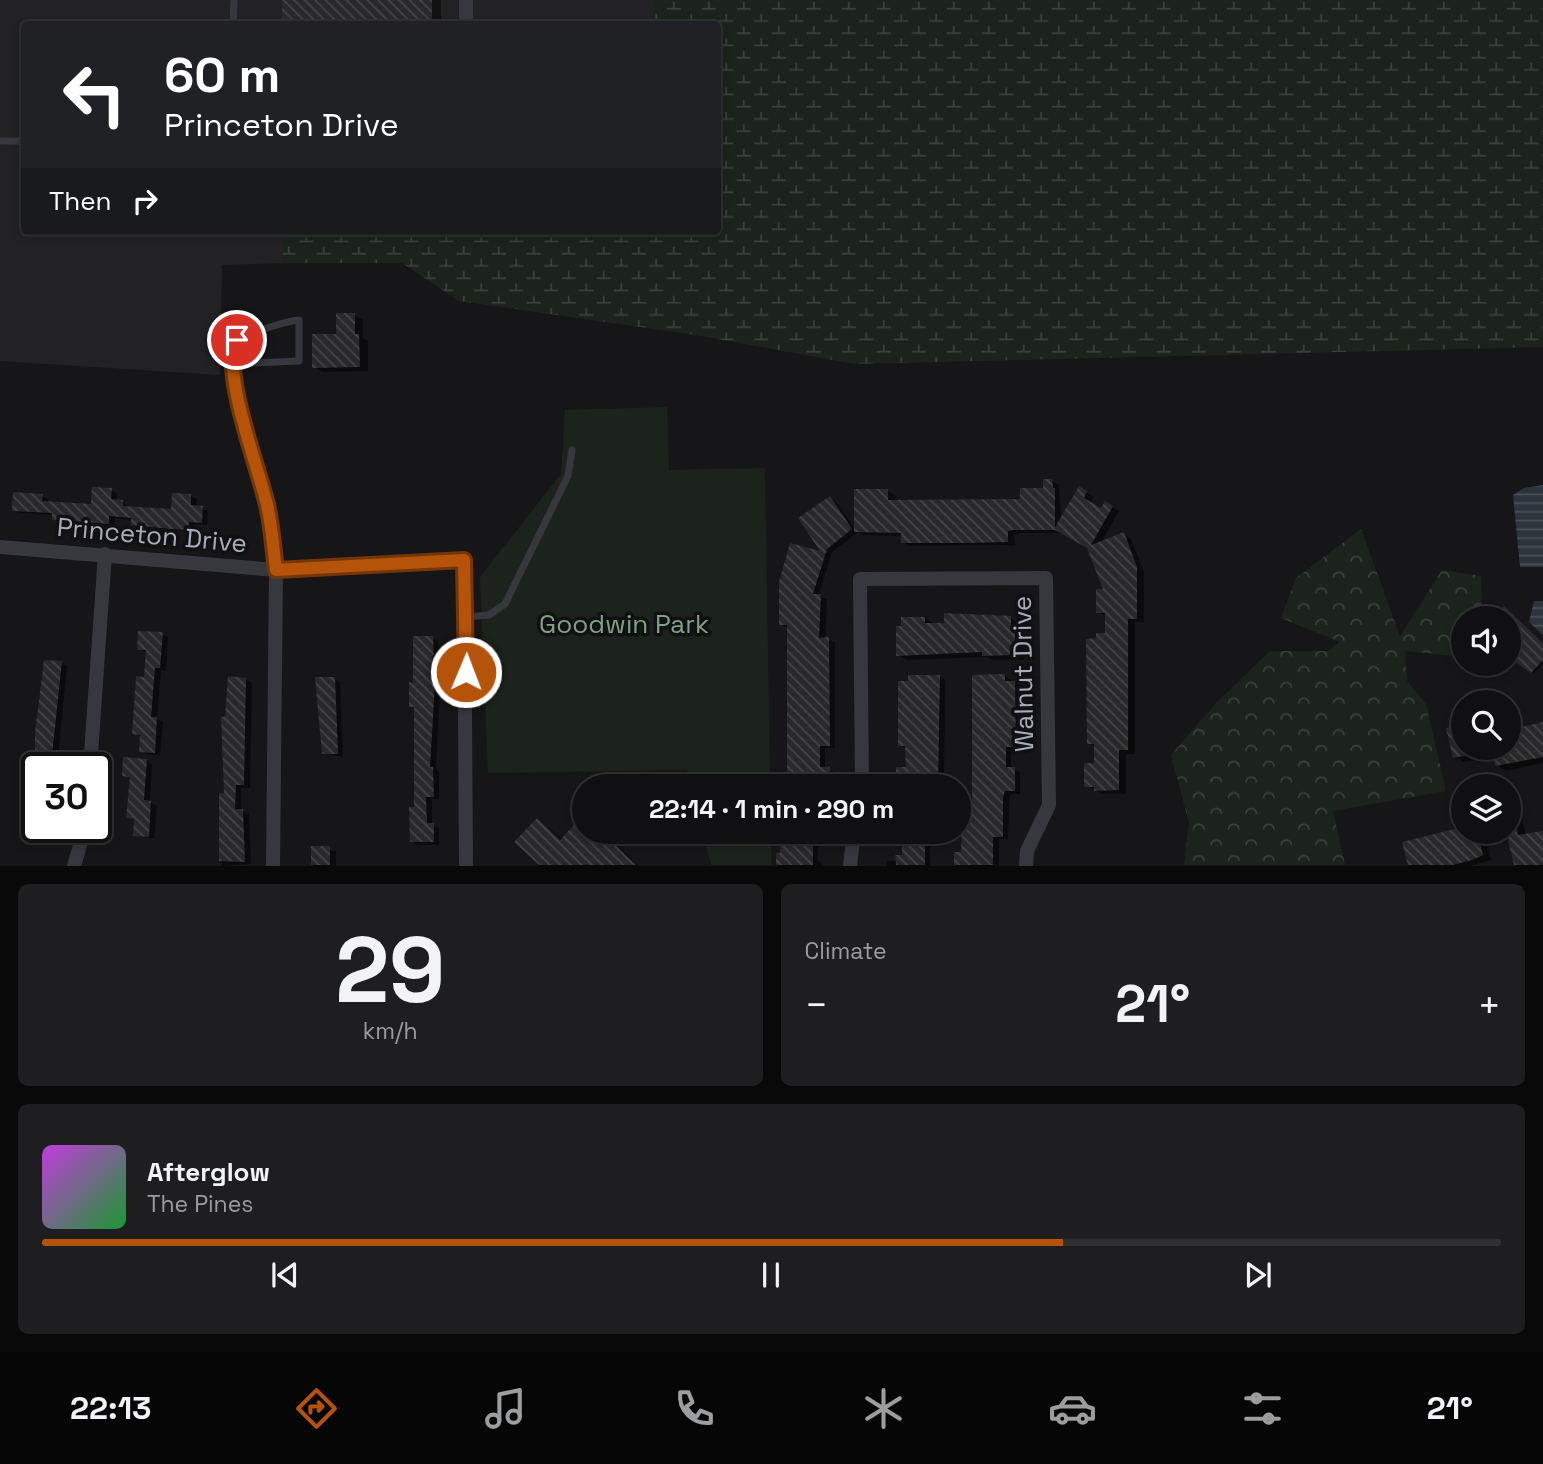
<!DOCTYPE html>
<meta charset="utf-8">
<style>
body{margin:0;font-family:"Space Grotesk",sans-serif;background:#1e1e20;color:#f1f3f6;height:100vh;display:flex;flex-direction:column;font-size:26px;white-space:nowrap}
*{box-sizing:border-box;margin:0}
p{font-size:23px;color:#9c9d9f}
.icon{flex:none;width:38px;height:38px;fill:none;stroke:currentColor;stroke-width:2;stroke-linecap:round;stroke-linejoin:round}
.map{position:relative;height:866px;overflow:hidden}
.sheet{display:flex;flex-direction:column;gap:18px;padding:18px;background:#09090a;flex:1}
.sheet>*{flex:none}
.top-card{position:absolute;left:21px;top:21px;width:700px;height:214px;border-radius:7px;box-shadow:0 4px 10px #0003,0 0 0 2px #303032;background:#202124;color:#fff;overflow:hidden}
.controls{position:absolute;left:1451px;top:606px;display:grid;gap:14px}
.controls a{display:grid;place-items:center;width:70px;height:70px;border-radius:50%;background:#101012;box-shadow:0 4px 10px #0003,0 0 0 2px #303032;font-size:35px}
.speed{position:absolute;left:21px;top:752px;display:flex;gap:14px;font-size:35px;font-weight:700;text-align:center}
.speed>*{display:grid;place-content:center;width:91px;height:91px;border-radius:50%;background:#101012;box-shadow:0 4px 10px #0003,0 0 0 2px #303032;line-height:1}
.speed .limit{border:4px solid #111;border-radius:10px;background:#fff;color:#111}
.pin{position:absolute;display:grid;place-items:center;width:60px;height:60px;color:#fff;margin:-30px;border:4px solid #fff;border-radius:50%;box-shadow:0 2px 7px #0007}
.me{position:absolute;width:77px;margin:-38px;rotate:1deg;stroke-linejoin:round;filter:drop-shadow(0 0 5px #0008)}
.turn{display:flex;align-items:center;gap:24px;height:147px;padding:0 28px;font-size:32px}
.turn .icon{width:91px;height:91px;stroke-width:2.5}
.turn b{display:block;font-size:49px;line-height:60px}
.then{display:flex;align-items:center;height:66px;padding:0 28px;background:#0003;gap:14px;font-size:26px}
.big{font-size:52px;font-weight:800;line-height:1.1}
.sheet .widget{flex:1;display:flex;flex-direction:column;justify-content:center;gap:10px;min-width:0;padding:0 24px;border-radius:10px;background:#1e1e20}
.sheet .dial{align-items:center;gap:0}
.dial b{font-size:91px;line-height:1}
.song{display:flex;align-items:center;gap:21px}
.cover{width:84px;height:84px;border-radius:10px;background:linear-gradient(135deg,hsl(290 70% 55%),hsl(130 70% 35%))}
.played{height:7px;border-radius:4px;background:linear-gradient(90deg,#b45309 70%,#303032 70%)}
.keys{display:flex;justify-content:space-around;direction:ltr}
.heat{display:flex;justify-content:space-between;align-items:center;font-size:38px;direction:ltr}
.sheet .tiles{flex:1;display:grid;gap:18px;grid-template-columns:1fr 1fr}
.widget:last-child{grid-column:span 2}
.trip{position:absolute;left:572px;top:774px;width:399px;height:70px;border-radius:35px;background:#101012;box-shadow:0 4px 10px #0003,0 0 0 2px #303032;font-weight:800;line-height:70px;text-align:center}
.tabs{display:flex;height:112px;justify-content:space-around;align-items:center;background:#060607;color:#9c9d9f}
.tabs .icon{width:49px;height:49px}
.tabs .selected{color:#b45309}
.tabs b{font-size:32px;color:#f1f3f6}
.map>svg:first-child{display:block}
</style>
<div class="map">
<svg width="1543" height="866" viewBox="0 0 1543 866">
<defs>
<pattern id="forest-crowns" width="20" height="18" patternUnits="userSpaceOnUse" patternTransform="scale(1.75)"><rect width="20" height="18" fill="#1c231d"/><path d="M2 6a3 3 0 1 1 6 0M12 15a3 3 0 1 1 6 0" fill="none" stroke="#3a403c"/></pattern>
<pattern id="wetland-marsh" width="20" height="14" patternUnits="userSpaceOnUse" patternTransform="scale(1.75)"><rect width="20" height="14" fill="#1c231d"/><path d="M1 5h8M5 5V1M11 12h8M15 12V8" fill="none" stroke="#3a403c"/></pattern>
<pattern id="water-rules" width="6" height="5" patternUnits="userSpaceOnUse" patternTransform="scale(1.75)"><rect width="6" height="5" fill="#2c353c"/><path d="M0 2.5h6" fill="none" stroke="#485056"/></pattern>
<pattern id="building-back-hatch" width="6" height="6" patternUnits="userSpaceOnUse" patternTransform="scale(1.75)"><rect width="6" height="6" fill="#29292c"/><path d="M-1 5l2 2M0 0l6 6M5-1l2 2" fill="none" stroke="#454548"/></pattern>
</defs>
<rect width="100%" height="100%" fill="#161618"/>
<!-- built -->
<polygon fill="#222225" points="0,0 653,0 653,24 24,24 24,231 283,231 283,263 222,265 220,375 0,361"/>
<!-- green -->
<g fill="#1c231d">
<polygon points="667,407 669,470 765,468 770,786 691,786 687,770 488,773 480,577 561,474 565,410"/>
<polygon points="702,831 771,831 771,865 711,865"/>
</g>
<!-- forest -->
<polygon fill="url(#forest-crowns)" points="1361,529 1400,636 1442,570 1481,576 1482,618 1463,618 1463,657 1405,651 1407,681 1426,704 1446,791 1333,811 1345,865 1184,865 1189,823 1171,755 1217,702 1270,651 1328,651 1340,642 1281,618 1296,578"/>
<!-- wetland -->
<polygon fill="url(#wetland-marsh)" points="653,0 1543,0 1543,347 854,364 696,335 459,301 402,263 283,263 283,231 718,231 718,24 653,24"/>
<!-- water -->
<g fill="url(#water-rules)">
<polygon points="1543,485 1543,567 1520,567 1513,495 1524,488"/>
<polygon points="1534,601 1543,601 1543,635 1529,622"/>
</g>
<!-- shadow -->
<g fill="#0007">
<rect x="284" y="0" width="157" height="24"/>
<polygon points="354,315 363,320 363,338 368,341 368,371 323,372 314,367"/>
<polygon points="1052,481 1059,485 1061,520 1080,489 1094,497 1090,504 1102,510 1105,503 1119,511 1101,543 1124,534 1131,539 1144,572 1144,622 1135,622 1135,754 1126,754 1126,794 1103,794 1086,786 1095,764 1095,747 1088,743 1107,635 1107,616 1097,612 1105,591 1088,547 1064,533 1021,533 1014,535 1015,545 910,546 902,542 902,536 863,535 858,532 832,552 819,595 827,600 825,639 835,642 835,748 825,748 825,769 835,772 835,786 789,786 788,627 781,624 824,554 830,498 836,502 856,530 887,491 895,495 895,502 1022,501 1045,490"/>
<polygon points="111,490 117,493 117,501 123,502 129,508 173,511 191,496 197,499 196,507 208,511 207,525 194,524 194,532 138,527 133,524 133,520 115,518 114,526 59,522 54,519 54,515 20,513 14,510 42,496 48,499 48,503 93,506"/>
<polygon points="1504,608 1543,644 1543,664 1534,673 1508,654 1508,618"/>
<polygon points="925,618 934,624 1010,618 1019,623 1019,631 1024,634 1024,660 993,660 987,657 907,660 898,655"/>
<polygon points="162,634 168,637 166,671 161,670 157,719 163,722 160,755 147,754 141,751 142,737 134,733 145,679 147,652 139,649"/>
<polygon points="432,638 438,641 440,687 436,770 439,772 439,799 432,799 432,825 439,828 439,845 417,845 411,841 415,808 416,709 410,706"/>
<polygon points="61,663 67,666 58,757 66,761 65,768 37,768 37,772 37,733"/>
<polygon points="1005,676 1020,686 1021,749 1011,749 1011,769 1020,772 1020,794 1011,794 1009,801 1008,839 999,839 999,866 956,866 956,854 963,854"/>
<polygon points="939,677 945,680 944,786 898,786 907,769 906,749 900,745"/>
<polygon points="334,678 340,682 343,757 323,753"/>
<polygon points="246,679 252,683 250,788 241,788 241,811 249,814 251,864 222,866 221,795 226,795 226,719"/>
<polygon points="1543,725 1543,763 1506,771 1497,765 1495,757 1464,762 1455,757 1463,726 1463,747 1508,747"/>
<polygon points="147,760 152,764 150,802 157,806 154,839 135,835 136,821 128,817 132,778 123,775"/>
<polygon points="1508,801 1519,807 1526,836 1543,833 1543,866 1516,866 1510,840 1488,845 1491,860 1470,866 1410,866 1404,844 1463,829 1508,831"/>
<polygon points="584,817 584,831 603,831 639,866 538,866 538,820 563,839"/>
<polygon points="782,831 827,831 828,839 818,839 818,861 824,866 778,866 778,855 782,855"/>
<polygon points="894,831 940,831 940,845 930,845 930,866 887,866 887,861 897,861 904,856 904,838 894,835"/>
<polygon points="313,848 336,851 336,866 313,866"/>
</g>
<!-- building -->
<g fill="url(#building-back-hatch)">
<rect x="282" y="0" width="150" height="24"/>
<polygon points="336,313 355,313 355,334 359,334 360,367 312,368 312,334 336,334"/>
<polygon points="1043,479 1052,479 1053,488 1055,488 1055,527 1079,486 1087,491 1084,498 1101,508 1105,501 1113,506 1091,545 1124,532 1137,567 1137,619 1128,619 1128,750 1119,750 1119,790 1094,791 1094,787 1084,787 1084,763 1094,763 1094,744 1087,744 1086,639 1096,638 1096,633 1105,633 1105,613 1096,613 1096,589 1103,589 1087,548 1055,530 1012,530 1008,531 1008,542 967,543 901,543 901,533 854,532 854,489 888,489 888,500 1020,499 1020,488 1043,488"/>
<polygon points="92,487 112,488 111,499 123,500 123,506 171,509 172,493 191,494 191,505 203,506 202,523 189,522 188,530 170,529 131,525 131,518 109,516 109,524 52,520 52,513 12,511 13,492 43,494 42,501 91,504"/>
<polygon points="830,496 852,529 827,549 813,594 821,594 819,638 829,637 830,746 820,746 820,767 830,767 830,786 787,786 787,625 779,625 779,582 790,543 820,551 798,518"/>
<polygon points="1504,606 1543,643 1543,660 1531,673 1508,657 1508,618 1493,618"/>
<polygon points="944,613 1011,616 1011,627 1015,627 1015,655 982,656 982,652 896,656 896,626 901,626 901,617 925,617 925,623 944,623"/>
<polygon points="138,631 163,632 160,668 155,668 151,717 157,717 155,753 139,752 140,735 132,734 136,676 144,677 146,650 137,650"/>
<polygon points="413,636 433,636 435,683 430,767 433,767 434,797 426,797 427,823 434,823 434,842 410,842 409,807 414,807 414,707 409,707 409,682 413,683"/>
<polygon points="44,660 62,661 52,755 60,755 60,768 35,768 35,733"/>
<polygon points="1005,674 1005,681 1015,681 1016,747 1006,747 1006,767 1015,767 1015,791 1005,791 1003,797 1003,837 993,837 993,865 954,865 954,852 961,852 962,815 968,815 968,808 972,808 972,675"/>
<polygon points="908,675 940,675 938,786 896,786 896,767 906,767 905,746 898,746 898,681 908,681"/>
<polygon points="228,676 246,678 244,785 236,785 235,809 243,809 245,862 219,861 219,793 224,793 221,717 225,717"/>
<polygon points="315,677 335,677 338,754 322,754"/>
<polygon points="1543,722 1543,757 1495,766 1491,747 1508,747 1508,730"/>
<polygon points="1463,724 1463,747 1491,747 1491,751 1453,758 1446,728"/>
<polygon points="123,757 147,759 144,800 151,801 149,837 133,836 134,819 126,818 130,777 122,776"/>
<polygon points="1508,810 1512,810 1518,835 1543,831 1543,865 1514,865 1506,831 1508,831"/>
<polygon points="584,814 584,831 601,831 636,865 539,865 514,842 537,818 560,840"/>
<polygon points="1463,827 1463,831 1500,831 1501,835 1479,840 1483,855 1472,860 1453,865 1408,865 1402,842"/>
<polygon points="780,831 813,831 813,865 776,865 776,853 780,853"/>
<polygon points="902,831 934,831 934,843 925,843 925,865 896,865 895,855 902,855"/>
<rect x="311" y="846" width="19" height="19"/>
</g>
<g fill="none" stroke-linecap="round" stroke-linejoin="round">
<!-- service -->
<g stroke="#37383d" stroke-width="7">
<polyline points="233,24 234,0"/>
<polyline points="0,141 24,141"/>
<path d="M234,364L299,361V320C288,321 238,335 235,344C222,380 259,467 268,506C272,527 273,549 276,570"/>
<polyline points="467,617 489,615 505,604 568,476 572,450"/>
</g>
<!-- minor -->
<g stroke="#37383d" stroke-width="14">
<polyline points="466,0 466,24"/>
<polyline points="0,547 276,570 464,560 466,866"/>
<polyline points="90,768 105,554"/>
<polyline points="862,786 860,579 1046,578 1049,805 1027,851 1026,866"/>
<polyline points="74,866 85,828"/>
<polyline points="273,866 276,570"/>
<polyline points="850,866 854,831"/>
</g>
</g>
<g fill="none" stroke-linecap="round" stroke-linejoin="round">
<!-- route casing -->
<g stroke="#753606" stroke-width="18">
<path id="route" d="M237,340C220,369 259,469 267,505C272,526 273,548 276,570L464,560L466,672"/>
</g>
<!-- route -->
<use href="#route" stroke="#b45309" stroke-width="12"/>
</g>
<g text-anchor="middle" stroke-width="7" stroke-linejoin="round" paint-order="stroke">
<!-- street labels -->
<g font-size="26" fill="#a8adb8" stroke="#111113">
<text transform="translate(152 535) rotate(5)" y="9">Princeton Drive</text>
<text transform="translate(1023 674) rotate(-91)" y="9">Walnut Drive</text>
</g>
<!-- park labels -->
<g font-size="26" fill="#7fa381" stroke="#111113">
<text x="624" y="633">Goodwin Park</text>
</g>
</g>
</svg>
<div class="controls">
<a><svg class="icon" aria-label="sound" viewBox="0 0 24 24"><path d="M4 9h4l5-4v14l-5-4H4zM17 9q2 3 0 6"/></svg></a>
<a><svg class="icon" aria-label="search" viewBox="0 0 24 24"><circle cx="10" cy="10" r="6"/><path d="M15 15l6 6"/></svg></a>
<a><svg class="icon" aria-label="layers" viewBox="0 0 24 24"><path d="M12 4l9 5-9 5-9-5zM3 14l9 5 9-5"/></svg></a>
</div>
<div class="speed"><div class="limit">30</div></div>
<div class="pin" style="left:237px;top:340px;background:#d93025"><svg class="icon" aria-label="arrive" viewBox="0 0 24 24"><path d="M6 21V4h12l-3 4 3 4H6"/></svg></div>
<svg class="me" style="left:466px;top:672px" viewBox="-20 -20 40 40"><circle r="17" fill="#b45309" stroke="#fff" stroke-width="3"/><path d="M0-11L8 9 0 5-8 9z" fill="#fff"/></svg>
<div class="trip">22:14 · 1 min · 290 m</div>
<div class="top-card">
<div class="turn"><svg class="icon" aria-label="left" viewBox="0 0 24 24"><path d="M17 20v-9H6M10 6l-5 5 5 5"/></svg><div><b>60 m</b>Princeton Drive</div></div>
<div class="then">Then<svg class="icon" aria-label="right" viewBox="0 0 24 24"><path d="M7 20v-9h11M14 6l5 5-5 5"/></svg></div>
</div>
</div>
<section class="sheet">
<div class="tiles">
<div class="widget dial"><b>29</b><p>km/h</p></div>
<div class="widget"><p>Climate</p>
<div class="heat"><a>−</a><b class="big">21°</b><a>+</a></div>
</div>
<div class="widget">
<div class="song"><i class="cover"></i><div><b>Afterglow</b><p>The Pines</p></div></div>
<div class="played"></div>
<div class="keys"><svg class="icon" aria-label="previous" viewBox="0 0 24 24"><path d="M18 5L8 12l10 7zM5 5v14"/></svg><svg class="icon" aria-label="pause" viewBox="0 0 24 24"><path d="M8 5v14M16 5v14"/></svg><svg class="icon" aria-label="next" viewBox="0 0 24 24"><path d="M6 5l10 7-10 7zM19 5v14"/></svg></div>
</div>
</div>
</section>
<nav class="tabs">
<b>22:13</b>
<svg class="icon selected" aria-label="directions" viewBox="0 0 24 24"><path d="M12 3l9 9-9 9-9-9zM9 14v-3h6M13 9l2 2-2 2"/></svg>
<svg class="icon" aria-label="music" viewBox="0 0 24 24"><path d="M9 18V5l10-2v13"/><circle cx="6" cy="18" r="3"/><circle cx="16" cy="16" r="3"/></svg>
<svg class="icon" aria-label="phone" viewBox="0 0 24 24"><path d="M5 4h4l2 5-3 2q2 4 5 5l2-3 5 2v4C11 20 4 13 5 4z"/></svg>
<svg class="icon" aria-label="climate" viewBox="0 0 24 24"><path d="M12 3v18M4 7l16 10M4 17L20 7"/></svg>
<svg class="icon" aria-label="car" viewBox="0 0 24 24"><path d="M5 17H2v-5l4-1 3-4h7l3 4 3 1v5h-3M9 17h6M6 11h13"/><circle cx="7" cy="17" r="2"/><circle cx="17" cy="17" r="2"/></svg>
<svg class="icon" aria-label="filters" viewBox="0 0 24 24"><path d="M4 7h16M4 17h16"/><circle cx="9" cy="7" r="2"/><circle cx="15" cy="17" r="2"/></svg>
<b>21°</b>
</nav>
